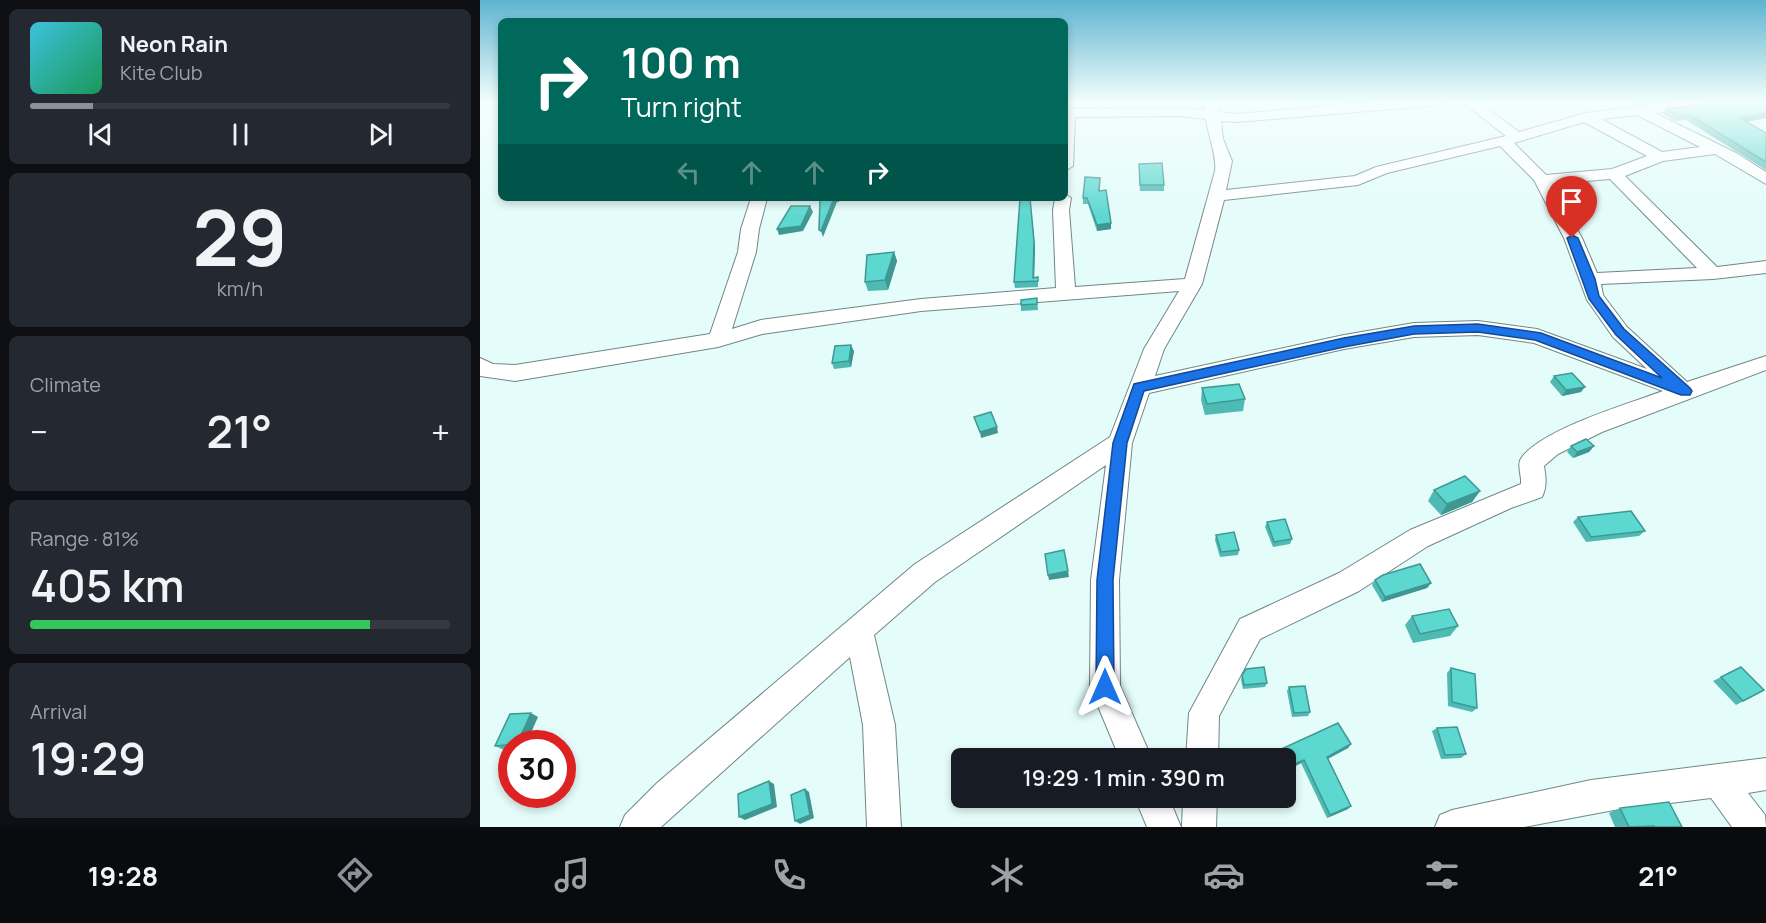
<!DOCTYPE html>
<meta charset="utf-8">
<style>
body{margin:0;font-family:Manrope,sans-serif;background:#242831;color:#f1f3f6;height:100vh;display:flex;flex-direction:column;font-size:22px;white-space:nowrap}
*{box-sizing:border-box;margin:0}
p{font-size:20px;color:#9ea1a6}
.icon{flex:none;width:33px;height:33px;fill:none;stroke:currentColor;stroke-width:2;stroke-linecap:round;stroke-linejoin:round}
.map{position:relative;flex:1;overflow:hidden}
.panel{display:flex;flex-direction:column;gap:9px;padding:9px;background:#0d0f14;width:480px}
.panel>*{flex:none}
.guide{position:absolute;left:18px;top:18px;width:570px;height:183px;border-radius:9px;box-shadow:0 3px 9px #0003;background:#00695c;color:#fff;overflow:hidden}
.speed{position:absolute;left:18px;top:730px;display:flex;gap:12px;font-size:30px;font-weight:700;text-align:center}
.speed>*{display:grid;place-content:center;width:78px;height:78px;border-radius:50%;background:#171b24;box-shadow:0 3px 9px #0003;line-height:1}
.speed .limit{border:9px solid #d22;background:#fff;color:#111}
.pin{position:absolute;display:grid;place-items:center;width:51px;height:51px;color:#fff;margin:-62px -26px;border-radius:50% 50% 50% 0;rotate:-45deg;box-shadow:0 0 6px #0007}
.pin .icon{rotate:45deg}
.me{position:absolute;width:66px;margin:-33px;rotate:0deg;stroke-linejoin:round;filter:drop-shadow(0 0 4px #0008)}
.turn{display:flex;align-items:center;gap:21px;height:126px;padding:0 24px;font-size:27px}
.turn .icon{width:78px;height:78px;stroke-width:2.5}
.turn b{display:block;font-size:42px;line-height:51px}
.lanes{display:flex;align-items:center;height:57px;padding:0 24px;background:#0003;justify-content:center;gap:30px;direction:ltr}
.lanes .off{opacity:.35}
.big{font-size:45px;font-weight:600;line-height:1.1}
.panel .widget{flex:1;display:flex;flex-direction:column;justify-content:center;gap:9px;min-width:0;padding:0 21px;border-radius:9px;background:#242831}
.panel .dial{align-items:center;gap:0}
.dial b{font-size:78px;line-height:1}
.song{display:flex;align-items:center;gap:18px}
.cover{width:72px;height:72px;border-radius:9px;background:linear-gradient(135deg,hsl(190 70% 55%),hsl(150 70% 35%))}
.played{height:6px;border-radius:3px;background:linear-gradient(90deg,#8c9099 15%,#363941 15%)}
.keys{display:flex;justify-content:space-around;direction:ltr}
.heat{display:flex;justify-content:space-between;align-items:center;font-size:33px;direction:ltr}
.charge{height:9px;border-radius:4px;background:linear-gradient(90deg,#34c759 81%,#363941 0)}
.trip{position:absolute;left:471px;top:748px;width:345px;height:60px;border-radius:9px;background:#171b24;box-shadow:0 3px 9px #0003;font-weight:600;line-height:60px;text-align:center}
.menu{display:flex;height:96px;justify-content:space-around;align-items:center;background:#090b0e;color:#9ea1a6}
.menu .icon{width:42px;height:42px}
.menu .active{color:#8c9099}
.menu b{font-size:27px;color:#f1f3f6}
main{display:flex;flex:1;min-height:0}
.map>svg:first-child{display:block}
</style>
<main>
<section class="panel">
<div class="widget">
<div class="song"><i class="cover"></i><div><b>Neon Rain</b><p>Kite Club</p></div></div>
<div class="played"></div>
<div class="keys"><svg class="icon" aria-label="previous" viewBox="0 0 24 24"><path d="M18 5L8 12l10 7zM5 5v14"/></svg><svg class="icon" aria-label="pause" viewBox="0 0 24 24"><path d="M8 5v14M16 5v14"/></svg><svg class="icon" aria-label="next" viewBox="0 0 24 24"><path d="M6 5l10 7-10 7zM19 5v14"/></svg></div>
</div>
<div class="widget dial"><b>29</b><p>km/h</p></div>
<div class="widget"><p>Climate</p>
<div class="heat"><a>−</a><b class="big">21°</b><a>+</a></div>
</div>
<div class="widget"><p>Range · 81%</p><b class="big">405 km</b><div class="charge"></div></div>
<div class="widget"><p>Arrival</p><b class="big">19:29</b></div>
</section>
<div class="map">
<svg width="1286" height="827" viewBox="0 0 1286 827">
<rect width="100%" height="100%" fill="#e4fcfa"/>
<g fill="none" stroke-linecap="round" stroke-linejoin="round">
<!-- minor casing -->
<g stroke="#718785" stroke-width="2">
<g id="minor">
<path d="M724,101H738L739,112L756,114L911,101H967L960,105L756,122L741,121L743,139L752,161L746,190L875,176L896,167L1026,136L981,101H997L1039,132L1106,113L1208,101H1250L1243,105L1175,113L1256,153L1286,172V184L1235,154L1183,161L1145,176L1237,267L1286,261V273L1233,279L1121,284L1123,295L1147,327L1207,382L1286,356V370L1122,432L1078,454L1064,466C1066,478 1067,487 1062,497L1031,508L948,546L879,591L780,639L739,716L738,759H706L709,713L760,619L859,573L930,530L1041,484C1042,475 1036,464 1042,457C1065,428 1148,404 1183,391L1054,343L998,335L934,337L864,349L669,393L652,443L639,580L640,686L672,759H640L610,687L611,580L626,465L455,582L394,635L415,725L421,827H387L383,725L370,657L181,827H140L145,815L177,783L435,564L630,437L664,349L699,291L441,311L282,334L238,347L35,381L0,376V358L13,364L35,365L230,334L258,252L261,229L271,198H287L279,229L276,252L252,329L281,320L441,299L576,288L573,210L575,198H585V194L591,198L589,210L595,287L705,279L735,171C737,155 728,136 726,119L700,116L595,117L593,166L585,171V109L700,108L725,110ZM1157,115L1220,147L1182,152L1121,119ZM1104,122L1167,156L1132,169L1066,175L1034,143ZM1020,146L1054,180L1084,238L1107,300L1133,337L1167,369L1057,329L998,321L934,323L864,335L675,376L684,349L722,284L744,200L878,185L907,173ZM1130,179L1217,268L1117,273L1102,238L1072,184Z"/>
<polygon points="1286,758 1286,790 1268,793 1285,815 1286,827 1252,827 1231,798 1134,810 1044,827 955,827 960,815 972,810 1111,780"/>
<polygon points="655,798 689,798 701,827 667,827"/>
<polygon points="703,798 737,798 736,827 702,827"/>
</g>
</g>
<!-- minor -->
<use href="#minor" fill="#fff" fill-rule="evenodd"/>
</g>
<!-- wall -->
<g fill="#4fbab3">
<polygon points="1153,101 1187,101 1157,105"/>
<polygon points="1186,109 1286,118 1266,122 1286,133 1286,170 1206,120 1196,121 1183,114"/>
<polygon points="659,169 684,185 684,191 660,191"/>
<polygon points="620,191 631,223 631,229 617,231 608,204 603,204 603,198"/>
<polygon points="555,247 554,278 558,277 558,287 535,288 534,282"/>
<polygon points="414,252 417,261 408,290 388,291 385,282"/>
<polygon points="557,298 558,310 541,311 541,305"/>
<polygon points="374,351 371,367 354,369 352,363"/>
<polygon points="1074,376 1101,392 1082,396 1070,382"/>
<polygon points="722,388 765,399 763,411 725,415 721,400"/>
<polygon points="1091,446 1114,446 1109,452 1093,458 1087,452"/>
<polygon points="954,490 1000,491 992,502 961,515 948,501"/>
<polygon points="1098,517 1165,531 1159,536 1106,542 1093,522"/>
<polygon points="787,522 812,539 810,544 793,547 785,527"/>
<polygon points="736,535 759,550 758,555 740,557 735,540"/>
<polygon points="895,580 951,583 947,588 902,602 892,585"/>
<polygon points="932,616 978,626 970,636 933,643 925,625"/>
<polygon points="971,668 997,708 992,712 968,706 967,673"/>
<polygon points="762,675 787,683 785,687 763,689 761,680"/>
<polygon points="1241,677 1284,690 1256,705 1233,681"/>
<polygon points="809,687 830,712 828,716 812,717 807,691"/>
<polygon points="58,717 32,744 32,749 24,750 15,746"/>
<polygon points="957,728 986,754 981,758 961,759 952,731"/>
<polygon points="871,744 868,748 847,759 868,809 847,818 821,763 806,771 806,759 799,759 797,754 799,750"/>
<polygon points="1140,808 1202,827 1135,827 1129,813"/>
</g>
<!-- shaded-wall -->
<g fill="#409792">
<polygon points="1159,101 1187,101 1157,105"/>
<polygon points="1286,113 1286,118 1256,124 1260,118"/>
<polygon points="354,198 360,198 359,202 357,202 343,237 341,231"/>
<polygon points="550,198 555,247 554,284 553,278"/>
<polygon points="330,206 333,212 323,231 299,235 297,229"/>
<polygon points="631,223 631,229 617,231 617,225"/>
<polygon points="414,252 417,261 408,290 405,280"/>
<polygon points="371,345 374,351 371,367 369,361"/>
<polygon points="1105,387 1101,392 1082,396 1086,390"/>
<polygon points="517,427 518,433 501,438 500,432"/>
<polygon points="1114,446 1109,452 1093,458 1097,452"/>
<polygon points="1000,491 992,502 961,515 967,504"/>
<polygon points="588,571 589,577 569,580 568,575"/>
<polygon points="951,583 947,588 902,602 905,597"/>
<polygon points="51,713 58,717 46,744 37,744"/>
<polygon points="871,744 868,748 844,761 847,757"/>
<polygon points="824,760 821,763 806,771 808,767"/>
<polygon points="289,781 294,784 297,807 265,820 259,817"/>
<polygon points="325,789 329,792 334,818 320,824 315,821"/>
<polygon points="871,806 868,809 847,818 850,815"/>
</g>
<!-- building -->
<g fill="#5cd8d0" stroke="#409792" stroke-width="1.5">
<polygon points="1249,101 1286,101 1286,113 1260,118 1286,133 1286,162 1210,115 1200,116 1186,109"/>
<polygon points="682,163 684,185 660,185 659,164"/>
<polygon points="605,177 620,178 619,191 626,190 631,223 617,225 607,198 603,198"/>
<polygon points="340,198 354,198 341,231 339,230"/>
<polygon points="540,198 550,198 554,241 553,278 558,277 558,281 534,282"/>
<polygon points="311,206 330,206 321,226 297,229"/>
<polygon points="414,252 405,280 385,282 387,255"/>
<polygon points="557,298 557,304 541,305 541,300"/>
<polygon points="371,345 369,361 352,363 355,346"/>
<polygon points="1092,373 1105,387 1086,390 1074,376"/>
<polygon points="759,384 765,399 727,404 722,388"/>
<polygon points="511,412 517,427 500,432 494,417"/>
<polygon points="1106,439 1114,446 1097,452 1091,446"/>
<polygon points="985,476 1000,491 967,504 954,490"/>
<polygon points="1151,511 1165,531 1111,537 1098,517"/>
<polygon points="805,519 812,539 794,542 787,522"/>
<polygon points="754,532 759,550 741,552 736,535"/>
<polygon points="584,550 588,571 568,575 565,554"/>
<polygon points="940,564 951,583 905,597 895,580 903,575"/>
<polygon points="969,609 978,626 940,634 932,616"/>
<polygon points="784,667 787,683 764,685 762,675 766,669"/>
<polygon points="1261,667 1284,690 1263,701 1241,677"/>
<polygon points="971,668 995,674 997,708 972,702"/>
<polygon points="825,686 830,712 814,713 809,687"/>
<polygon points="51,713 37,744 15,746 30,714"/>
<polygon points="858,723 871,744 847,757 871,806 850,815 824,760 808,767 806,763 806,759 803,759 799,750"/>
<polygon points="977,727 986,754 965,755 957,728"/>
<polygon points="289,781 292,804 259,817 258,794"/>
<polygon points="325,789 330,815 315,821 311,795"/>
<polygon points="1189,802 1202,827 1174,827 1174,826 1149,827 1140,808"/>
</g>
<!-- sky -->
<linearGradient id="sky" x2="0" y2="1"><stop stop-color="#5db4d0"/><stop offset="0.47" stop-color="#f3fefd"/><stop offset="1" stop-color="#f3fefd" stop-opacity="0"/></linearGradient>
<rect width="1286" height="217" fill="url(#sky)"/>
<!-- route -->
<polygon fill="#1a73e8" stroke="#114b97" stroke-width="1.5" points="1092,235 1098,238 1115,279 1119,296 1144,329 1210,388 1212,391 1210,395 1201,395 1055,340 998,332 934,334 864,347 664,391 647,443 633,580 634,687 632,694 625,696 619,694 616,687 617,580 633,443 654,384 864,338 934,326 998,324 1061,333 1182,378 1136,335 1109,299 1087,238"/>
</svg>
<div class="speed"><div class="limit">30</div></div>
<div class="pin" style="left:1092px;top:238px;background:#d93025"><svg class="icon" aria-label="arrive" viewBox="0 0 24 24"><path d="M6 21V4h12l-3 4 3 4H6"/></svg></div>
<svg class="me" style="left:625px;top:687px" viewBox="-20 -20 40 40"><path d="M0-17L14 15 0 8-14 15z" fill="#1a73e8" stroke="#fff" stroke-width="4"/></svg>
<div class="trip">19:29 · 1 min · 390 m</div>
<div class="guide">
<div class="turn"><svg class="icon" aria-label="right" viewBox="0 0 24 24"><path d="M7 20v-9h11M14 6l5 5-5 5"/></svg><div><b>100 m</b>Turn right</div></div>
<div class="lanes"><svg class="icon off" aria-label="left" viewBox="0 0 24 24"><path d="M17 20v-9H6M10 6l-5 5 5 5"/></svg><svg class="icon off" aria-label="ahead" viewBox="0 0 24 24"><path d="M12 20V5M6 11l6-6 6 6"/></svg><svg class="icon off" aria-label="ahead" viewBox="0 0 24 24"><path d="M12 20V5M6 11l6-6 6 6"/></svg><svg class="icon" aria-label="right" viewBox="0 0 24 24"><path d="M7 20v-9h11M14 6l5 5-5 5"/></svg></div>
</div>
</div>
</main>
<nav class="menu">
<b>19:28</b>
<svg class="icon active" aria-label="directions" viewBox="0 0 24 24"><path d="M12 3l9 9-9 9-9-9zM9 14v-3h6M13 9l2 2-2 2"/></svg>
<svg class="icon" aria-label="music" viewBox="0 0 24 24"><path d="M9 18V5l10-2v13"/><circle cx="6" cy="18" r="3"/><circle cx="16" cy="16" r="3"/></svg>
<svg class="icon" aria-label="phone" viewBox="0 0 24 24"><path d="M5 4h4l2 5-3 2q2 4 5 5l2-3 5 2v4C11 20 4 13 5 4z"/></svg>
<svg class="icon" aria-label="climate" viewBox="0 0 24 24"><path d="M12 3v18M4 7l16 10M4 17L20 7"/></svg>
<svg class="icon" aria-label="car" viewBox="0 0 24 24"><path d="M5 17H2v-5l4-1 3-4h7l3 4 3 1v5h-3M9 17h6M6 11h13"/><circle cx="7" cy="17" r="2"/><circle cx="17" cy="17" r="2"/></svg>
<svg class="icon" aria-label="filters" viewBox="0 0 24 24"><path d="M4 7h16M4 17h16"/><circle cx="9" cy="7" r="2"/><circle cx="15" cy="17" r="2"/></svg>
<b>21°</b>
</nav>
